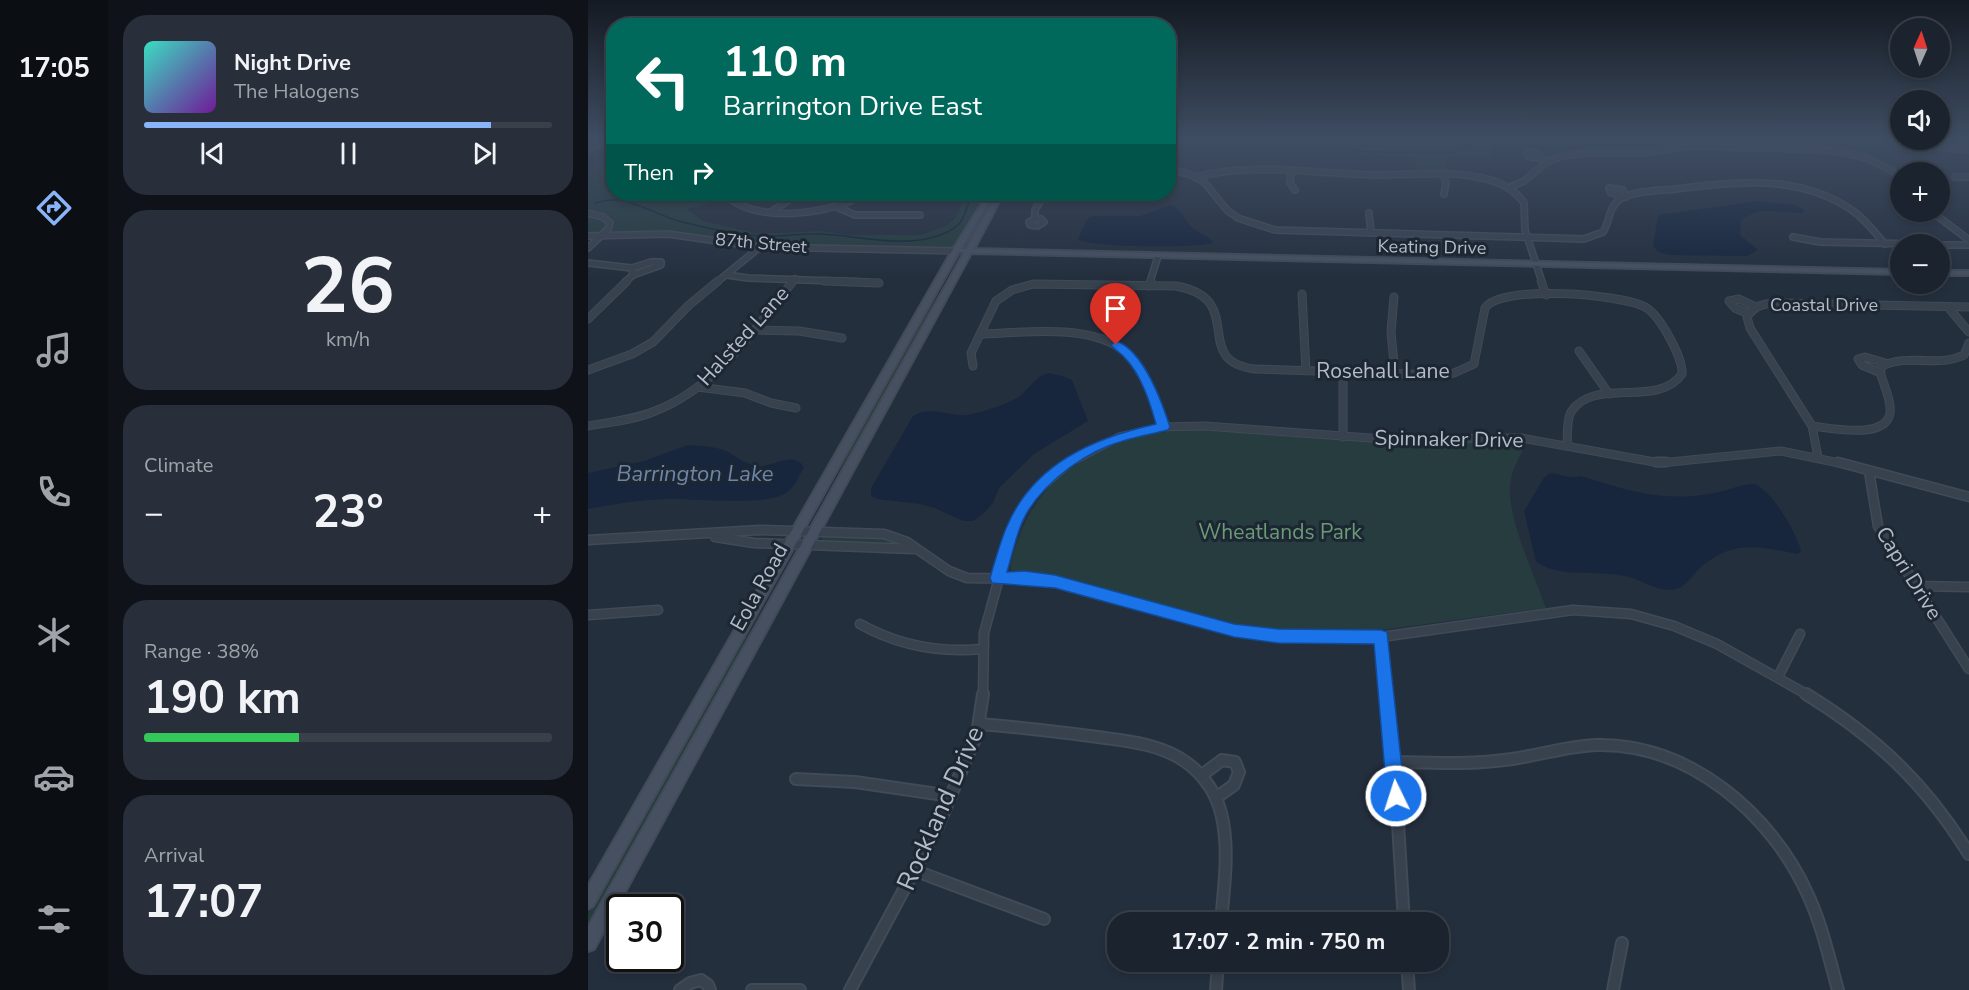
<!DOCTYPE html>
<meta charset="utf-8">
<style>
body{margin:0;font-family:"Nunito Sans",sans-serif;background:#282f3a;color:#f1f3f6;height:100vh;display:flex;flex-direction:column;font-size:22px;white-space:nowrap}
*{box-sizing:border-box;margin:0}
p{font-size:20px;color:#a0a4aa}
.icon{flex:none;width:33px;height:33px;fill:none;stroke:currentColor;stroke-width:2;stroke-linecap:round;stroke-linejoin:round}
.map{position:relative;flex:1;overflow:hidden}
.side{display:flex;flex-direction:column;gap:15px;padding:15px;background:#0f1319;width:480px}
.side>*{flex:none}
.hud{position:absolute;left:18px;top:18px;width:570px;height:183px;border-radius:24px;box-shadow:0 3px 9px #0003,0 0 0 2px #39404a;background:#00695c;color:#fff;overflow:hidden}
.needle{width:39px;rotate:3deg}
.controls{position:absolute;left:1302px;top:18px;display:grid;gap:12px}
.controls a{display:grid;place-items:center;width:60px;height:60px;border-radius:50%;background:#1b232e;box-shadow:0 3px 9px #0003,0 0 0 2px #39404a;font-size:30px}
.speed{position:absolute;left:18px;top:894px;display:flex;gap:12px;font-size:30px;font-weight:700;text-align:center}
.speed>*{display:grid;place-content:center;width:78px;height:78px;border-radius:50%;background:#1b232e;box-shadow:0 3px 9px #0003,0 0 0 2px #39404a;line-height:1}
.speed .limit{border:3px solid #111;border-radius:9px;background:#fff;color:#111}
.pin{position:absolute;display:grid;place-items:center;width:51px;height:51px;color:#fff;margin:-62px -26px;border-radius:50% 50% 50% 0;rotate:-45deg;box-shadow:0 0 6px #0007}
.pin .icon{rotate:45deg}
.me{position:absolute;width:66px;margin:-33px;rotate:356deg;stroke-linejoin:round;filter:drop-shadow(0 0 4px #0008)}
.turn{display:flex;align-items:center;gap:21px;height:126px;padding:0 18px;font-size:27px}
.turn .icon{width:78px;height:78px;stroke-width:2.5}
.turn b{display:block;font-size:42px;line-height:51px}
.then{display:flex;align-items:center;height:57px;padding:0 18px;background:#0003;gap:12px;font-size:22px}
.big{font-size:45px;font-weight:700;line-height:1.1}
.side .card{flex:1;display:flex;flex-direction:column;justify-content:center;gap:9px;min-width:0;padding:0 21px;border-radius:24px;background:#282f3a}
.side .dial{align-items:center;gap:0}
.dial b{font-size:78px;line-height:1}
.song{display:flex;align-items:center;gap:18px}
.cover{width:72px;height:72px;border-radius:9px;background:linear-gradient(135deg,hsl(170 70% 55%),hsl(280 70% 35%))}
.played{height:6px;border-radius:3px;background:linear-gradient(90deg,#8ab4f8 85%,#39404a 85%)}
.keys{display:flex;justify-content:space-around;direction:ltr}
.heat{display:flex;justify-content:space-between;align-items:center;font-size:33px;direction:ltr}
.charge{height:9px;border-radius:4px;background:linear-gradient(90deg,#34c759 38%,#39404a 0)}
.trip{position:absolute;left:519px;top:912px;width:342px;height:60px;border-radius:24px;background:#1b232e;box-shadow:0 3px 9px #0003,0 0 0 2px #39404a;font-weight:700;line-height:60px;text-align:center}
main{display:flex;flex:1;min-height:0}
.tab-bar{display:flex;flex-direction:column;width:108px;justify-content:space-around;align-items:center;background:#0b0e12;color:#a0a4aa}
.tab-bar .icon{width:42px;height:42px}
.tab-bar .current{color:#8ab4f8}
.tab-bar b{font-size:27px;color:#f1f3f6}
.map>svg:first-child{display:block}
</style>
<main>
<nav class="tab-bar">
<b>17:05</b>
<svg class="icon current" aria-label="directions" viewBox="0 0 24 24"><path d="M12 3l9 9-9 9-9-9zM9 14v-3h6M13 9l2 2-2 2"/></svg>
<svg class="icon" aria-label="music" viewBox="0 0 24 24"><path d="M9 18V5l10-2v13"/><circle cx="6" cy="18" r="3"/><circle cx="16" cy="16" r="3"/></svg>
<svg class="icon" aria-label="phone" viewBox="0 0 24 24"><path d="M5 4h4l2 5-3 2q2 4 5 5l2-3 5 2v4C11 20 4 13 5 4z"/></svg>
<svg class="icon" aria-label="climate" viewBox="0 0 24 24"><path d="M12 3v18M4 7l16 10M4 17L20 7"/></svg>
<svg class="icon" aria-label="car" viewBox="0 0 24 24"><path d="M5 17H2v-5l4-1 3-4h7l3 4 3 1v5h-3M9 17h6M6 11h13"/><circle cx="7" cy="17" r="2"/><circle cx="17" cy="17" r="2"/></svg>
<svg class="icon" aria-label="filters" viewBox="0 0 24 24"><path d="M4 7h16M4 17h16"/><circle cx="9" cy="7" r="2"/><circle cx="15" cy="17" r="2"/></svg>
</nav>
<section class="side">
<div class="card">
<div class="song"><i class="cover"></i><div><b>Night Drive</b><p>The Halogens</p></div></div>
<div class="played"></div>
<div class="keys"><svg class="icon" aria-label="previous" viewBox="0 0 24 24"><path d="M18 5L8 12l10 7zM5 5v14"/></svg><svg class="icon" aria-label="pause" viewBox="0 0 24 24"><path d="M8 5v14M16 5v14"/></svg><svg class="icon" aria-label="next" viewBox="0 0 24 24"><path d="M6 5l10 7-10 7zM19 5v14"/></svg></div>
</div>
<div class="card dial"><b>26</b><p>km/h</p></div>
<div class="card"><p>Climate</p>
<div class="heat"><a>−</a><b class="big">23°</b><a>+</a></div>
</div>
<div class="card"><p>Range · 38%</p><b class="big">190 km</b><div class="charge"></div></div>
<div class="card"><p>Arrival</p><b class="big">17:07</b></div>
</section>
<div class="map">
<svg width="1381" height="990" viewBox="0 0 1381 990">
<rect width="100%" height="100%" fill="#242f3e"/>
<!-- green -->
<g fill="#263c3f">
<polygon points="766,140 905,140 900,142 905,158 857,157 860,172 830,173 826,157 770,156"/>
<polygon points="25,153 26,194 104,194 104,196 134,194 135,200 99,209 115,221 170,234 234,231 258,235 333,235 360,225 370,214 377,194 404,194 368,248 173,244 110,234 82,232 0,234 0,172"/>
<polygon points="357,278 334,328 245,485 271,431"/>
<path d="M614,430L799,443L939,442C932,456 923,470 922,486C920,520 946,574 958,608L785,631L687,629L657,626L459,574L430,573L423,570C422,559 428,546 432,535C458,461 542,428 614,430Z"/>
<polygon points="237,536 290,537 306,541 304,543 235,542 233,538"/>
<polygon points="180,594 137,682 0,929 0,914"/>
</g>
<!-- water -->
<g fill="#17263c">
<polygon points="1170,201 1207,205 1216,210 1214,213 1175,211 1165,213 1153,220 1152,235 1170,250 1159,256 1082,255 1070,252 1065,246 1070,215"/>
<path d="M584,205C594,210 597,221 605,228C611,235 621,234 625,243C610,248 500,248 490,239L499,219L503,216H551Z"/>
<path d="M461,373L474,376L484,380L500,421L446,454L411,488L405,503L395,514L385,521H375L347,508L332,504L289,499L283,496V488L325,416C343,404 364,419 384,414C399,410 415,406 429,398C441,391 446,376 461,373Z"/>
<path d="M100,445C113,446 125,446 138,451C150,457 158,466 173,466C188,465 206,451 216,467C211,476 207,487 198,493C175,507 106,498 78,499C52,500 26,504 0,509V473L56,461Z"/>
<path d="M962,473C972,474 983,479 993,476C1036,490 1075,502 1121,494C1137,492 1151,484 1167,484C1185,492 1207,531 1213,550L1210,554C1171,547 1147,539 1114,566C1107,572 1099,585 1091,588C1077,594 1060,584 1047,579C1014,567 979,581 948,562L936,511L956,478Z"/>
</g>
<g fill="none" stroke-linecap="round" stroke-linejoin="round">
<!-- stream -->
<g stroke="#17263c" stroke-width="1.5">
<polyline points="580,148 862,153 879,149 886,140"/>
<path d="M7,203C39,192 63,214 94,222C120,228 147,235 175,236C195,237 214,233 234,234C275,236 333,253 369,226C378,219 378,204 385,194"/>
</g>
<!-- street-far3 casing -->
<g stroke="#414a57" stroke-width="8">
<g id="street-far3">
<polyline points="1341,140 1354,148 1381,150"/>
<polyline points="0,150 15,140"/>
<polygon points="945,152 951,154 951,158 941,157 938,153"/>
<polyline points="951,158 960,161"/>
<path d="M580,169L601,174L616,182L639,210L650,218L687,230L996,239L1015,232C1022,222 1020,208 1031,200C1046,190 1070,191 1088,189C1148,181 1213,174 1265,211C1278,220 1287,233 1297,244"/>
<polyline points="703,171 702,183 707,190"/>
<polyline points="855,174 858,183 856,194"/>
<path d="M608,177C668,162 728,174 790,175C826,175 863,170 899,179C914,183 927,190 936,203L937,230L954,282"/>
<polyline points="1367,177 1381,177"/>
<polyline points="920,188 936,181 960,161 975,156 997,153 1056,153 1102,146 1244,150 1279,158 1312,175"/>
<polygon points="1021,188 1035,190 1038,197 1023,193"/>
<path d="M141,194L145,201C181,223 242,213 277,194"/>
<polyline points="533,194 544,194"/>
<polyline points="249,207 267,215 332,215"/>
<polyline points="183,212 210,194"/>
<polyline points="1344,212 1381,240"/>
<polyline points="0,213 15,217 22,223 20,229 0,248"/>
<polyline points="781,213 783,233"/>
<polygon points="447,219 453,219 456,222 450,226 442,225 441,222"/>
<polyline points="447,219 447,210 457,194"/>
<polyline points="0,236 80,234 172,247 373,251"/>
<polyline points="1205,237 1232,242 1333,244"/>
<polyline points="1352,245 1381,245"/>
<polyline points="0,263 44,268 45,275 37,282"/>
<polyline points="44,268 63,262 73,262 73,265 45,275"/>
<polyline points="139,275 160,278 275,282"/>
<polyline points="129,282 172,247"/>
<polyline points="204,282 207,279"/>
<polyline points="562,282 570,256"/>
</g>
</g>
<!-- street-far2 casing -->
<g stroke="#414a57" stroke-width="9">
<g id="street-far2">
<polyline points="236,281 291,283"/>
<polyline points="953,281 958,295"/>
<polyline points="561,286 563,281"/>
<polyline points="714,294 718,371"/>
<polyline points="806,297 803,332 807,374"/>
<polyline points="1360,307 1381,332"/>
<polyline points="1161,314 1147,308 1141,301 1151,299 1168,307"/>
<polyline points="0,319 39,281"/>
<polyline points="167,330 211,331 254,338"/>
<path d="M392,334C431,333 496,324 530,347C551,360 568,403 575,427"/>
<polyline points="991,351 1021,394"/>
<path d="M385,366L383,353L408,301L424,290L445,284L588,286C661,299 601,361 667,369L852,375L866,373L886,364L897,308C913,284 1033,294 1057,307C1072,315 1095,358 1094,374C1070,409 1005,376 983,412C978,421 980,435 979,445"/>
<polyline points="0,370 44,354 65,342 101,305 130,281"/>
<polyline points="755,373 755,437"/>
<polyline points="1293,373 1274,365 1270,359 1277,357 1297,363"/>
<polyline points="110,387 157,393 183,403 208,408"/>
<path d="M0,426C22,422 46,420 67,411C127,388 167,330 205,281"/>
<path d="M1224,426C1242,428 1298,440 1302,413C1304,402 1295,383 1292,372L1294,366C1321,353 1349,368 1376,355L1381,343"/>
<path d="M1230,457L1224,426L1162,328L1159,317C1167,305 1177,303 1191,303L1381,307"/>
<polyline points="479,464 531,437 575,427 617,426 796,439 933,438 1072,463 1193,451 1256,464"/>
</g>
</g>
<!-- street-far1 casing -->
<g stroke="#414a57" stroke-width="11">
<g id="street-far1">
<polyline points="1068,462 1078,462"/>
<polyline points="1250,462 1381,497"/>
<polyline points="1281,471 1290,526 1381,669"/>
<polyline points="127,537 166,543 326,549"/>
<polyline points="0,540 172,530 296,534 319,542 361,571 379,578 452,579 646,631 690,636 793,637 985,610 1043,614 1086,626 1129,644 1220,695"/>
<polyline points="1328,586 1381,587"/>
<polyline points="0,615 70,610"/>
<path d="M272,624C311,646 350,653 394,649"/>
<polyline points="793,637 799,695"/>
<polyline points="1190,677 1212,634"/>
<polyline points="395,695 396,633 425,527 436,506 449,490 481,462"/>
</g>
</g>
<!-- street casing -->
<g stroke="#414a57" stroke-width="14">
<g id="street">
<polyline points="799,694 807,774 816,922"/>
<path d="M1218,694C1288,737 1337,783 1381,854"/>
<path d="M392,724C432,727 471,732 510,737C537,741 565,743 590,757C611,769 627,789 633,813C642,847 636,887 633,922"/>
<path d="M806,762C845,763 885,765 924,759C952,755 980,746 1009,745C1101,743 1184,814 1220,895C1234,925 1241,958 1250,990"/>
<polyline points="614,775 634,760 647,762 651,772 646,785 629,797"/>
<polyline points="208,779 267,782 363,796"/>
<polyline points="328,871 456,919"/>
<polyline points="819,962 821,990"/>
<polyline points="92,990 102,983 113,980 120,985 122,990"/>
<polyline points="164,990 212,990"/>
<polyline points="262,990 350,826 389,734 395,694"/>
<polyline points="628,990 630,962"/>
<polyline points="1025,990 1034,943"/>
</g>
</g>
<!-- secondary casing -->
<g stroke="#414a57" stroke-width="4">
<g id="secondary">
<polygon points="400,194 406,194 373,249 378,249 409,194 415,194 386,249 1312,270 1312,274 383,253 6,949 0,951 0,927 376,253 371,252 5,906 0,909 0,886 364,251"/>
<rect x="1352" y="271" width="29" height="4"/>
</g>
</g>
<!-- street-far3 -->
<use href="#street-far3" stroke="#38414e" stroke-width="5"/>
<!-- street-far2 -->
<use href="#street-far2" stroke="#38414e" stroke-width="7"/>
<!-- street-far1 -->
<use href="#street-far1" stroke="#38414e" stroke-width="8"/>
<!-- street -->
<use href="#street" stroke="#38414e" stroke-width="10"/>
<!-- secondary -->
<use href="#secondary" fill="#465061" fill-rule="evenodd"/>
</g>
<!-- sky -->
<linearGradient id="sky" x2="0" y2="1"><stop stop-color="#141a22"/><stop offset="0.5" stop-color="#3f4d63"/><stop offset="1" stop-color="#3f4d63" stop-opacity="0"/></linearGradient>
<rect width="1381" height="278" fill="url(#sky)"/>
<!-- route -->
<path fill="#1a73e8" stroke="#114b97" stroke-width="1.5" d="M528,341C555,350 574,402 582,427L580,430C565,434 550,436 535,441C499,451 460,479 440,511C429,529 425,552 419,572L437,571L467,575L646,624L690,629L793,630L799,632L817,796L815,802L808,805L802,802L799,796L786,644L690,643L646,637L467,588L404,583L402,578C407,561 412,542 419,526C446,463 506,438 568,424C562,403 553,374 537,358C533,353 527,350 523,345Z"/>
<g text-anchor="middle" stroke-width="6" stroke-linejoin="round" paint-order="stroke">
<!-- far-street labels -->
<g font-size="18" fill="#b4bcc9" stroke="#1d2633">
<text transform="translate(173 243) rotate(5)" y="6">87th Street</text>
<text transform="translate(844 247) rotate(1)" y="6">Keating Drive</text>
<text x="1236" y="311">Coastal Drive</text>
</g>
<!-- street labels -->
<g font-size="21" fill="#b4bcc9" stroke="#1d2633">
<text transform="translate(155 336) rotate(-48)" y="7">Halsted Lane</text>
<text x="795" y="378">Rosehall Lane</text>
<text transform="translate(861 439) rotate(1)" y="7">Spinnaker Drive</text>
<text transform="translate(1321 573) rotate(58)" y="7">Capri Drive</text>
<text transform="translate(171 587) rotate(-61)" y="7">Eola Road</text>
</g>
<!-- park labels -->
<g font-size="21" fill="#6b9a76" stroke="#1d2633">
<text x="692" y="539">Wheatlands Park</text>
</g>
<!-- water labels -->
<g font-size="22" font-style="italic" fill="#6d86a8" stroke="#1d2633">
<text x="107" y="481">Barrington Lake</text>
</g>
<!-- near-street labels -->
<g font-size="26" fill="#b4bcc9" stroke="#1d2633">
<text transform="translate(352 808) rotate(-66)" y="9">Rockland Drive</text>
</g>
</g>
</svg>
<div class="controls">
<a><svg class="needle" viewBox="-14 -14 28 28"><path d="M0-13l5 13h-10z" fill="#e53935"/><path d="M0 13l5-13h-10z" fill="#a0a4aa"/></svg></a>
<a><svg class="icon" aria-label="sound" viewBox="0 0 24 24"><path d="M4 9h4l5-4v14l-5-4H4zM17 9q2 3 0 6"/></svg></a>
<a>+</a>
<a>−</a>
</div>
<div class="speed"><div class="limit">30</div></div>
<div class="pin" style="left:528px;top:345px;background:#d93025"><svg class="icon" aria-label="arrive" viewBox="0 0 24 24"><path d="M6 21V4h12l-3 4 3 4H6"/></svg></div>
<svg class="me" style="left:808px;top:796px" viewBox="-20 -20 40 40"><circle r="17" fill="#1a73e8" stroke="#fff" stroke-width="3"/><path d="M0-11L8 9 0 5-8 9z" fill="#fff"/></svg>
<div class="trip">17:07 · 2 min · 750 m</div>
<div class="hud">
<div class="turn"><svg class="icon" aria-label="left" viewBox="0 0 24 24"><path d="M17 20v-9H6M10 6l-5 5 5 5"/></svg><div><b>110 m</b>Barrington Drive East</div></div>
<div class="then">Then<svg class="icon" aria-label="right" viewBox="0 0 24 24"><path d="M7 20v-9h11M14 6l5 5-5 5"/></svg></div>
</div>
</div>
</main>
